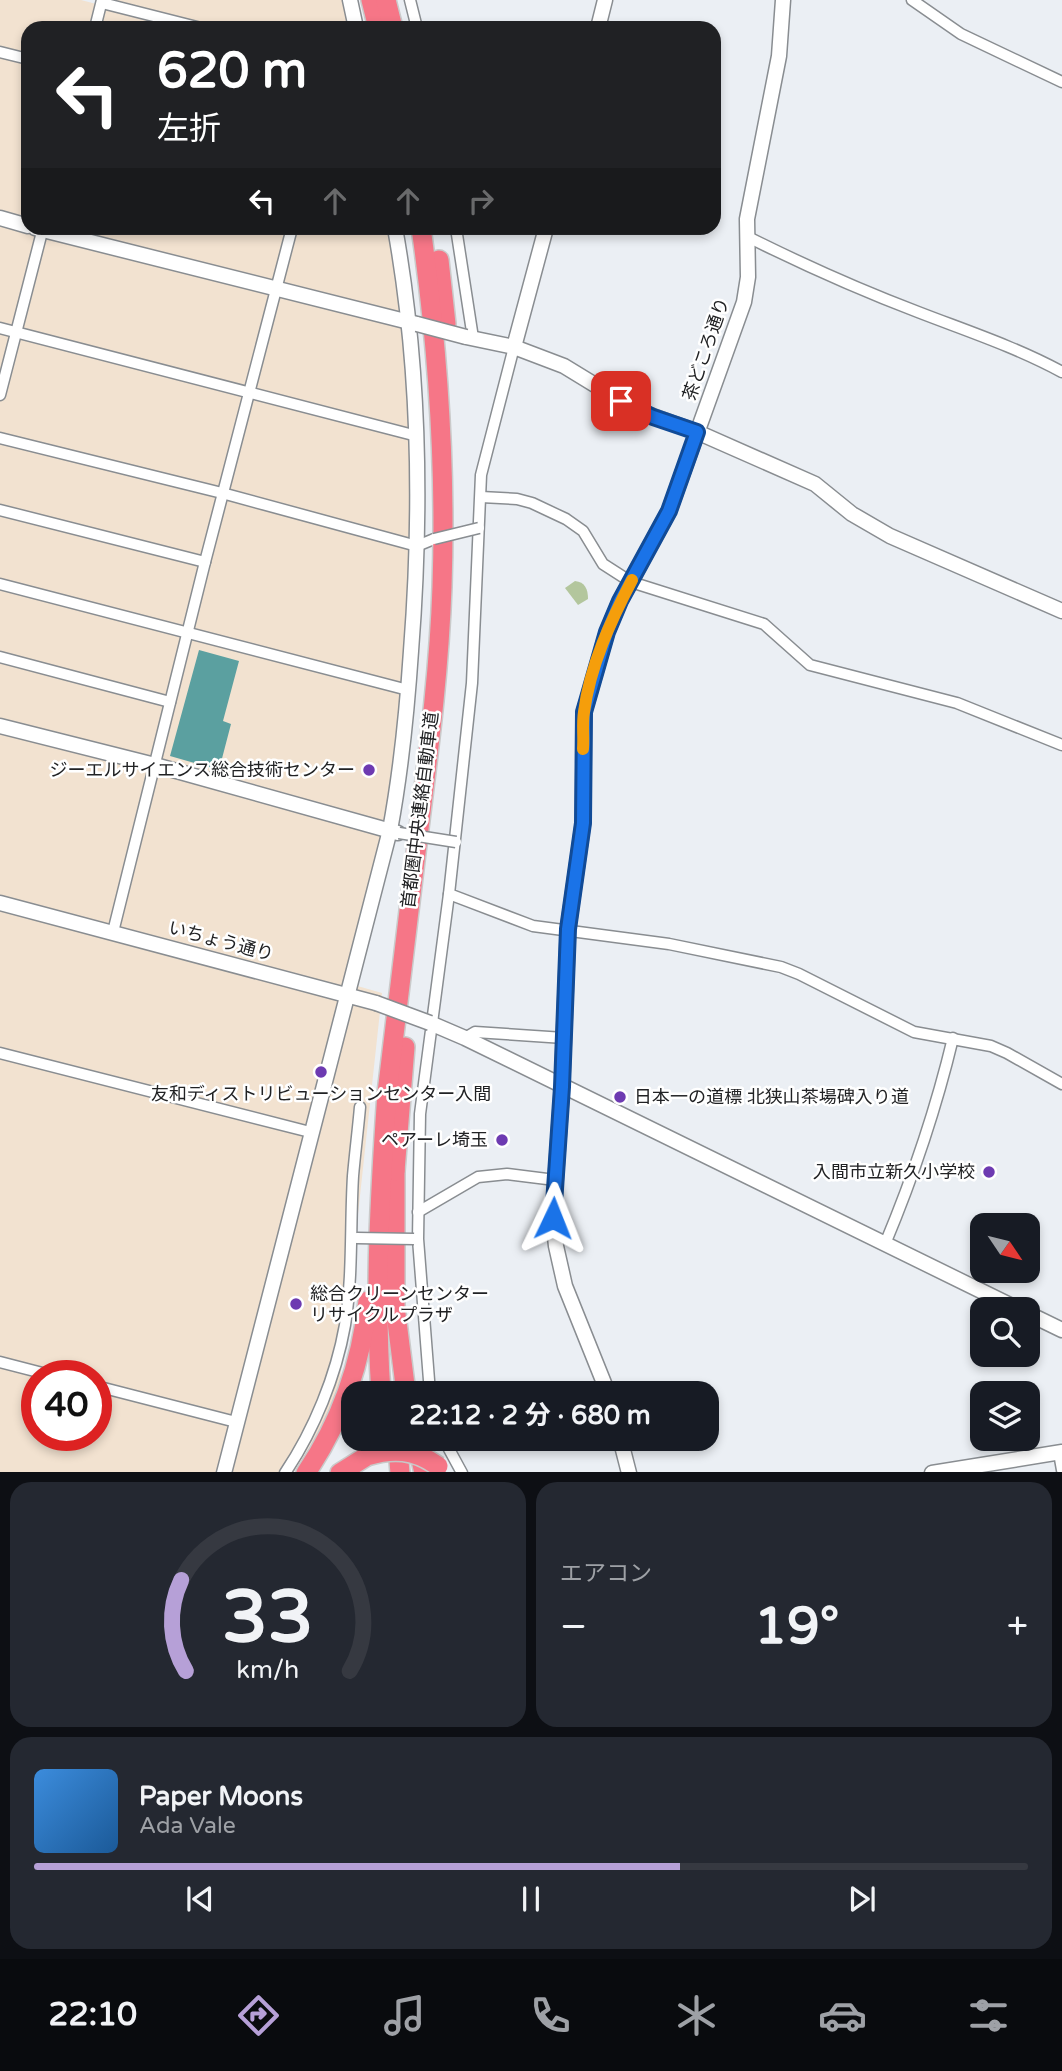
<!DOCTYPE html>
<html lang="ja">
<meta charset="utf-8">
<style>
body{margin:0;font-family:"Varela Round","Noto Sans JP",sans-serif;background:#242831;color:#f1f3f6;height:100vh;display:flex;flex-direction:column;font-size:26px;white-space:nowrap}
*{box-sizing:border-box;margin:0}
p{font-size:23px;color:#9ea1a6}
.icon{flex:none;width:38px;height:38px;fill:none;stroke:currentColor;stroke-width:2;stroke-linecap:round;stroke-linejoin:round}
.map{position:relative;height:1472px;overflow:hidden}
.panel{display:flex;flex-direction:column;gap:10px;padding:10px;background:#0d0f14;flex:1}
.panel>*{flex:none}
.top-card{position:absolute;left:21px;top:21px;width:700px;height:214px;border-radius:21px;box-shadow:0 4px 10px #0003;background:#202124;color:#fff;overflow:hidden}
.needle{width:46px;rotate:125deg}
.controls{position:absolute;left:970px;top:1213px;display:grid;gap:14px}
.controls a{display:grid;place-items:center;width:70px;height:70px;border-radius:14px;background:#171b24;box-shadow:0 4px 10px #0003;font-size:35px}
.speed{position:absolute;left:21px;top:1360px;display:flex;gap:14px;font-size:35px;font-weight:700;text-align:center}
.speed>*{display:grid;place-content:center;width:91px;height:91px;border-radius:50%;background:#171b24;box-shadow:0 4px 10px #0003;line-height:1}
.speed .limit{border:10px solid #d22;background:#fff;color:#111}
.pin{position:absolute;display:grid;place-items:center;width:60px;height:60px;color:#fff;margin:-30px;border-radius:14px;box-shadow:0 4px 10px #0006}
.me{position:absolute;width:77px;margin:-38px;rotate:2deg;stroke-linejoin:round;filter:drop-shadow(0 0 5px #0008)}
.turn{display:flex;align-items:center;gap:24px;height:147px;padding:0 21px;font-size:32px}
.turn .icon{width:91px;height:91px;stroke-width:2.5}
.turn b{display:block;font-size:49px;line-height:60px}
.lanes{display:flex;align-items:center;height:66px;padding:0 21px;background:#0003;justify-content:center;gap:35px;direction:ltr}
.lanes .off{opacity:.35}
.big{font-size:52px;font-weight:700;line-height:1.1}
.panel .card{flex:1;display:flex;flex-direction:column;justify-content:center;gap:10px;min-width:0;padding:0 24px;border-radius:21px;background:#242831}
.panel .dial{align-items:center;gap:0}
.dial svg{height:182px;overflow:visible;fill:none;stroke:#363941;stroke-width:7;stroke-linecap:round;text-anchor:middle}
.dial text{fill:#f1f3f6;stroke:none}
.song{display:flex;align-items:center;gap:21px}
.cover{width:84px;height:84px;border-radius:10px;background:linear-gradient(135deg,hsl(210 70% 55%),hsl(210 70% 35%))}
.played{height:7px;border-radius:4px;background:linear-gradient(90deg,#b6a0d7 65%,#363941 65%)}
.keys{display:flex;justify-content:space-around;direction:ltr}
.heat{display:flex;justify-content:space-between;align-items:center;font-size:38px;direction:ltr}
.panel .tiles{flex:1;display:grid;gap:10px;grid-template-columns:1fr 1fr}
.card:last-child{grid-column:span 2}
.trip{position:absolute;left:341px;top:1381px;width:378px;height:70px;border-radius:21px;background:#171b24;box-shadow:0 4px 10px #0003;font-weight:700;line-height:70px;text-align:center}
.dock{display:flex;height:112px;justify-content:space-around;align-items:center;background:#090b0e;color:#9ea1a6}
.dock .icon{width:49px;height:49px}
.dock .selected{color:#b6a0d7}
.dock b{font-size:32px;color:#f1f3f6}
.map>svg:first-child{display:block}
</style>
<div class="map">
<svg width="1062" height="1473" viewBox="0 0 1062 1473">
<rect width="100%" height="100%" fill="#ebeff4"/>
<!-- industrial -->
<path fill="#f2e2d0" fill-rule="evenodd" d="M0,0H81L104,6L107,0H345L352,28H28V228H391L406,329L413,440L405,695L389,831L347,983L382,993L340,1380L326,1419L294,1472L0,1473ZM37,1376H96V1435H37Z"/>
<!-- green -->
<path fill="#b3c69d" d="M575,581C585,582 588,589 588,599L578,605L565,588Z"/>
<!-- water -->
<polygon fill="#5ba0a0" points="199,650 239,661 223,721 231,724 219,770 170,756"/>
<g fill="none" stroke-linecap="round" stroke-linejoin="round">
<!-- street casing -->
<g stroke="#898d91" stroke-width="13">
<g id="street">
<polyline points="410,0 417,28"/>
<polyline points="912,0 961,34 1062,82"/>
<polyline points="102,3 201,28"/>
<polyline points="95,28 102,0"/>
<polyline points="0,52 28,59"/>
<polyline points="456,228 473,338"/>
<path d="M746,236C802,264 860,290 918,312C967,331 1016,347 1062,372"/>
<polyline points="0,328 417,436"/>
<polyline points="514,347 481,475 472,683 449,894 533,926 669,944 781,967 799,974 914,1032 991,1046 1007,1053 1062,1084"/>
<polyline points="0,395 43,228"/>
<polyline points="0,438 222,493 417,546 434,539"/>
<polyline points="481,497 517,499 532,503 566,519 583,531 603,564 631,582 764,624 810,665 957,703 1062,745"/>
<polyline points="0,510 205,562"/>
<polyline points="0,584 408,690"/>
<polyline points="0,657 170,702"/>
<polyline points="113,932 205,562 292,228"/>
<polyline points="465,1038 475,1032 564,1038"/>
<polyline points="0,1053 310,1132"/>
<polyline points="418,1212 478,1177 507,1174 555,1180"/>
<path d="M885,1244C913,1177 936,1109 953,1038"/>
<polyline points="0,1362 54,1376"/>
<polyline points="96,1386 236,1422"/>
<polyline points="430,1393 418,1239 420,1114 449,894"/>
<polyline points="443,1438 462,1473"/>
<polyline points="1059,1453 1062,1470"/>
<path d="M285,1473C314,1430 336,1376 345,1325C353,1276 350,1226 353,1176C355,1153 358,1130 360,1107"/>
</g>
</g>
<!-- secondary casing -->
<g stroke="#898d91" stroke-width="17">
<g id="secondary">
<polyline points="350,0 356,28"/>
<polyline points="598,28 605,0"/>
<polyline points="0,218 28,226"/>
<polyline points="35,228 417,324"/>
<polyline points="466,337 514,347 564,366 636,410 697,432 815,484 852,514 890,536 1062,611"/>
<polyline points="514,347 546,228"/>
<polyline points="0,726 155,765 398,833"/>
<polyline points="0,903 376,1003"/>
<polyline points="430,1023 465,1038 1018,1309"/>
<polyline points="1027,1313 1062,1330"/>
<polyline points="608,1393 565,1286 556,1246 553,1218 562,1087 568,929 583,823 584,712 607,632 620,601 669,511 744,302 748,277 747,219 779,56 783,0"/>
<polyline points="620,1438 629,1473"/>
<path d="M224,1473L390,830C401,771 407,711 411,651C422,510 420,367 395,228"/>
<polyline points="932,1473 1062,1452"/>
</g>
</g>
<!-- highway casing -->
<g stroke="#cacaca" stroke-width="22">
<g id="highway">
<polyline points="371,0 378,28"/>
<polyline points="386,0 393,28"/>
<polyline points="439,260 446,324"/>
<polyline points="395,1169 395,1306 406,1393"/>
<polyline points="395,1171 405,1047"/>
<path d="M381,1393C374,1293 380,1193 387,1093C396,1016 405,939 415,861C426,770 439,679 442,587C446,466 438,347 421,228"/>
<polyline points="397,1438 400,1473"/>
<polyline points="416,1438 424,1473"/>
<path d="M306,1473C342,1420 361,1364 368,1301"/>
<polyline points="340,1473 367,1456"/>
</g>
</g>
<!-- street -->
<use href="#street" stroke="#fff" stroke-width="10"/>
<!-- secondary -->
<use href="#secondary" stroke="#fff" stroke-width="14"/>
<!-- highway -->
<use href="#highway" stroke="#f67687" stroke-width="19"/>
<!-- street-bridge casing -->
<g stroke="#898d91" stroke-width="13" stroke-linecap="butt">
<g id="street-bridge">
<polyline points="434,539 479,528"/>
<polyline points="399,833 456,842"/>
<polyline points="357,1238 414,1239"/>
</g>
</g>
<!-- secondary-bridge casing -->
<g stroke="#898d91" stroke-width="17" stroke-linecap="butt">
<g id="secondary-bridge">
<polyline points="417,324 466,337"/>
<polyline points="376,1003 430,1023"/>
</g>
</g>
<!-- highway-bridge casing -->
<g stroke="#cacaca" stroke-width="22" stroke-linecap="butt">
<path id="highway-bridge" d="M367,1456C393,1448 414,1449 438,1466"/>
</g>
<!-- street-bridge -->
<use href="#street-bridge" stroke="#fff" stroke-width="10"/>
<!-- secondary-bridge -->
<use href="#secondary-bridge" stroke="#fff" stroke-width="14"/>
<!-- highway-bridge -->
<use href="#highway-bridge" stroke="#f67687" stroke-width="19"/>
</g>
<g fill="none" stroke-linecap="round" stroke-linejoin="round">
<!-- route casing -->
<g stroke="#114b97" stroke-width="18">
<polyline id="route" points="553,1218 562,1087 568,929 583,823 584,712 607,632 620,601 669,511 697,432 653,417 621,401"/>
</g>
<!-- route -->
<use href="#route" stroke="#1a73e8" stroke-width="12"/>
<!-- slow -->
<path stroke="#f59e0b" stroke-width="12" d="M583,749C584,737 582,724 584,712C590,666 611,620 632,580"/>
</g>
<!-- markers -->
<g fill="#6d3ab1" stroke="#fff" stroke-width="2.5">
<circle cx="369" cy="770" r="7"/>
<circle cx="321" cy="1072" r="7"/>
<circle cx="620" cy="1097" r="7"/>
<circle cx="502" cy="1140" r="7"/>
<circle cx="989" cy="1172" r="7"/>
<circle cx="296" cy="1304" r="7"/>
</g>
<g text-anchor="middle" stroke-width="5" stroke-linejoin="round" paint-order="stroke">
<!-- street labels -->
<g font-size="18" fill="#212224" stroke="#fff">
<text transform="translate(706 349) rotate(-71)" y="6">茶どころ通り</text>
<text transform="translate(420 810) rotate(-83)" y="6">首都圏中央連絡自動車道</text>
<text transform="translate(221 941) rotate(15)" y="6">いちょう通り</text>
</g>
<!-- poi labels -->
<g font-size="18" fill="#212224" stroke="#fff" text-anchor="end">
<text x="355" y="776">ジーエルサイエンス総合技術センター</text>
<text x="321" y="1100" text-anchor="middle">友和ディストリビューションセンター入間</text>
<text x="634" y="1103" text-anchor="start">日本一の道標 北狭山茶場碑入り道</text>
<text x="488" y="1146">ペアーレ埼玉</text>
<text x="975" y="1178">入間市立新久小学校</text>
<text x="310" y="1300" text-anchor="start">総合クリーンセンター<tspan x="310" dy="21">リサイクルプラザ</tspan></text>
</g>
</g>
</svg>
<div class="controls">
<a><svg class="needle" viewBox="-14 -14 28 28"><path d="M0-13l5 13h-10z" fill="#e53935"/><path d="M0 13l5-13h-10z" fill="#9ea1a6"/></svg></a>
<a><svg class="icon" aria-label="search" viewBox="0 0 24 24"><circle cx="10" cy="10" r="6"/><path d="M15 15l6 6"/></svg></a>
<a><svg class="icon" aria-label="layers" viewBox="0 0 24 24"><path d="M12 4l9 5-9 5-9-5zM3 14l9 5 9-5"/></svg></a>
</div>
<div class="speed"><div class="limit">40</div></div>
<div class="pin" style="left:621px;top:401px;background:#d93025"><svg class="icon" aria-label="arrive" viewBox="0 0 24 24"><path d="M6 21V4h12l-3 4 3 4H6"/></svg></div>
<svg class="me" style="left:553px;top:1218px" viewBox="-20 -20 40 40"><path d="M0-17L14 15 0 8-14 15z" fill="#1a73e8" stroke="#fff" stroke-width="4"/></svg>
<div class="trip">22:12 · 2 分 · 680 m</div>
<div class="top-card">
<div class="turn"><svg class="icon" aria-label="left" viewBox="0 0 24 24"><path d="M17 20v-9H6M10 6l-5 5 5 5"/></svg><div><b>620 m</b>左折</div></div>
<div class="lanes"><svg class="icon" aria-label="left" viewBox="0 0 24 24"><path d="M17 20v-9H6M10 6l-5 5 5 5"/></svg><svg class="icon off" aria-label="ahead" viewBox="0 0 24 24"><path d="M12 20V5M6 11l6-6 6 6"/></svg><svg class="icon off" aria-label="ahead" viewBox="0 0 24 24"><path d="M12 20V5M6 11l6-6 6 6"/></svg><svg class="icon off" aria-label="right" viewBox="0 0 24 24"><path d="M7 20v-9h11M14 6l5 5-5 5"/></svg></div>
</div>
</div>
<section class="panel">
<div class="tiles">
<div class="card dial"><svg viewBox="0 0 100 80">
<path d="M14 69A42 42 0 1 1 86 69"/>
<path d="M14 69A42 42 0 0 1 12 29" stroke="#b6a0d7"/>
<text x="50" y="56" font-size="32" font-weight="700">33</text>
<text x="50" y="72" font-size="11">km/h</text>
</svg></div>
<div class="card"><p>エアコン</p>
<div class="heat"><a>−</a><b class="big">19°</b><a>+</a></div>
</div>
<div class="card">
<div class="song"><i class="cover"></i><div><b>Paper Moons</b><p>Ada Vale</p></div></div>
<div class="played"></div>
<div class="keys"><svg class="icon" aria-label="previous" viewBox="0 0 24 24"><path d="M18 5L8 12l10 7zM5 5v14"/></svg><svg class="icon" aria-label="pause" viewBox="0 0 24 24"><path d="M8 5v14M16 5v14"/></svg><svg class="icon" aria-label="next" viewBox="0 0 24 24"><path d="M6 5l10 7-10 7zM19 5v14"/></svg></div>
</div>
</div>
</section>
<nav class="dock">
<b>22:10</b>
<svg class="icon selected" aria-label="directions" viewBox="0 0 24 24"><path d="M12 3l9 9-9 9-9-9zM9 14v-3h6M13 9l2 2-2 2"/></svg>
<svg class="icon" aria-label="music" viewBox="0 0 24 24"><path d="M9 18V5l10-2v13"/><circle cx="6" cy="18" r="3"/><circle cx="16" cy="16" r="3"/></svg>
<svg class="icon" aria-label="phone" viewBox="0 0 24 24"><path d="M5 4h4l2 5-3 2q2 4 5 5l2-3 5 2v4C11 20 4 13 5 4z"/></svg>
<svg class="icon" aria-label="climate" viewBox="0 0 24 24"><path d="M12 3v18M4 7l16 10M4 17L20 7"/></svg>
<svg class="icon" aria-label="car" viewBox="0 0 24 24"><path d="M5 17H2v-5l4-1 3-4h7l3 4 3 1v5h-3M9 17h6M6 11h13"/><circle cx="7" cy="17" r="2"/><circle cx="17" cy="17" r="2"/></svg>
<svg class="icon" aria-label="filters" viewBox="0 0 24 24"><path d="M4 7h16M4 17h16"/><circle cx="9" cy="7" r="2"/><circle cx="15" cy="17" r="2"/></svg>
</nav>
